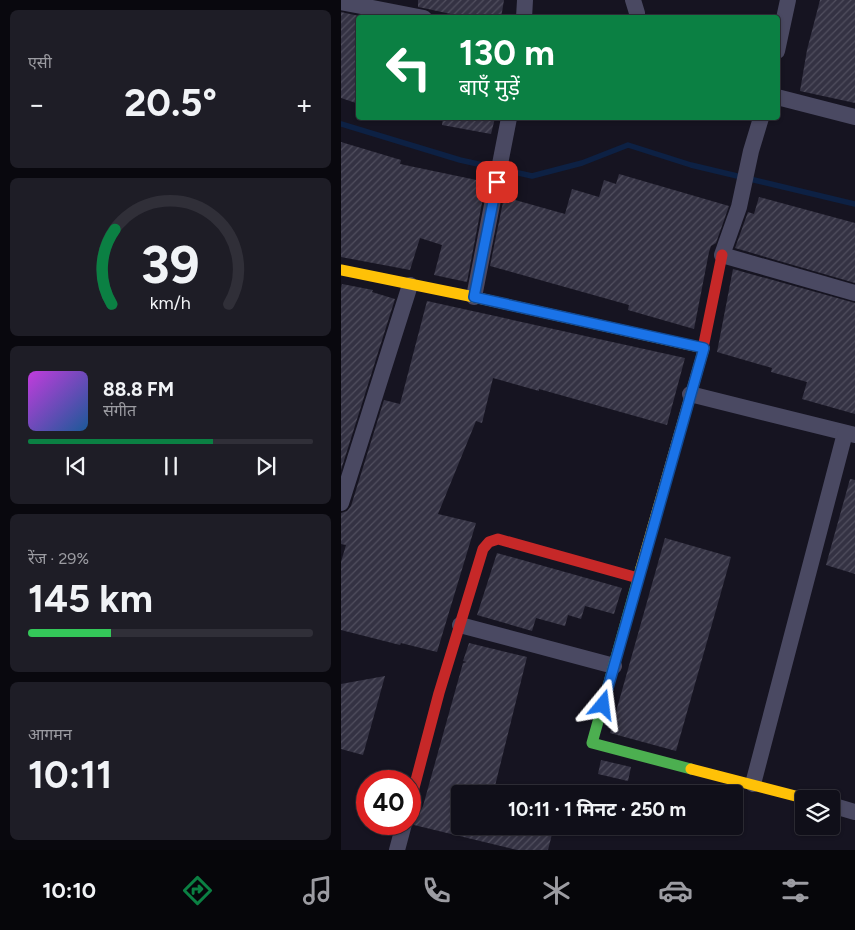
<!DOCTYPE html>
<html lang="hi">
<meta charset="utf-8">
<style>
body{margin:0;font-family:Figtree,"Noto Sans Devanagari",sans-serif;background:#1e1d26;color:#f1f3f6;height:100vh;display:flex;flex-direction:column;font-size:19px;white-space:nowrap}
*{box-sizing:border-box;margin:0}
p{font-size:16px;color:#9c9ca2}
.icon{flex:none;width:28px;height:28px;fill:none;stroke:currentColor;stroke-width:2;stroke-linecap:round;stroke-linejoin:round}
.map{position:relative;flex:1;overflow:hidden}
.sheet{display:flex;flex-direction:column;gap:10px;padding:10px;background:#09080e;width:341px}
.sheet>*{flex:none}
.guide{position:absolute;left:15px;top:15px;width:424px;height:105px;border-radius:5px;box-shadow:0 1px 4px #0004,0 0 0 1px #302f38;background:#0b8043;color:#fff;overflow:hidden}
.tools{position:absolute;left:454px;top:790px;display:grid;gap:10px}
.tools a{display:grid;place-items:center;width:45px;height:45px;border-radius:5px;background:#100f19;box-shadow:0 1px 4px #0004,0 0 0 1px #302f38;font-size:25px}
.speed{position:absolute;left:15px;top:770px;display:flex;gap:10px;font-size:25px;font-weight:700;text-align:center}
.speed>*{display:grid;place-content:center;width:65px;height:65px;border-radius:50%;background:#100f19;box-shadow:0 1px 4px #0004,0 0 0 1px #302f38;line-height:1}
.speed .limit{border:8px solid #d22;background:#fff;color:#111}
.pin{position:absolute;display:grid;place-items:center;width:42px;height:42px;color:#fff;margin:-21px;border-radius:10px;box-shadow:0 2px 8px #0006}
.me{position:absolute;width:55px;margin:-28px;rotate:16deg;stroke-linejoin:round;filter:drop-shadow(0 0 4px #0008)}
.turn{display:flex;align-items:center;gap:18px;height:105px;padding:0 20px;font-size:22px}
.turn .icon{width:65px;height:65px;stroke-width:2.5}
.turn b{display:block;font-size:35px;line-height:42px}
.big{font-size:38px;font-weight:700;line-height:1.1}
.sheet .widget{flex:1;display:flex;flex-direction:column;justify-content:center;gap:8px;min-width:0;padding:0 18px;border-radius:8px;background:#1e1d26}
.sheet .dial{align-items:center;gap:0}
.dial svg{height:130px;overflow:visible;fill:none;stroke:#302f38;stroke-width:7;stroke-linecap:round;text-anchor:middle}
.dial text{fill:#f1f3f6;stroke:none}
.song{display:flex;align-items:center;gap:15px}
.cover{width:60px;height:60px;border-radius:8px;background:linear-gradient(135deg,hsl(290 70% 55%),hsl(210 70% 35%))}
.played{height:5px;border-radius:2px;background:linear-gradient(90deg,#0b8043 65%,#302f38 65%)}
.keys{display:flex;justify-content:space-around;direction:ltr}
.heat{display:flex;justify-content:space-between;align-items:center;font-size:28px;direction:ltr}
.charge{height:8px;border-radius:4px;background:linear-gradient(90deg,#34c759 29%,#302f38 0)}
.trip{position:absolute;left:110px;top:785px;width:292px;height:50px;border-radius:5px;background:#100f19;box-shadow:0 1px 4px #0004,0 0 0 1px #302f38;font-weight:700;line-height:50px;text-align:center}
.menu{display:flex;height:80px;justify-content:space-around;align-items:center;background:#06060a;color:#9c9ca2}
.menu .icon{width:35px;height:35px}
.menu .selected{color:#0b8043}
.menu b{font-size:22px;color:#f1f3f6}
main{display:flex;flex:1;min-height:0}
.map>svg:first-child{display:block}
</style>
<main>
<section class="sheet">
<div class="widget"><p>एसी</p>
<div class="heat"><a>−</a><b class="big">20.5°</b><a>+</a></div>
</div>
<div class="widget dial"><svg viewBox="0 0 100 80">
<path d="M14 69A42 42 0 1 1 86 69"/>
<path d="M14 69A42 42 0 0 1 16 23" stroke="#0b8043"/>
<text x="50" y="56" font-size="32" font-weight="700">39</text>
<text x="50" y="72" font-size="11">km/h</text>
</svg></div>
<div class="widget">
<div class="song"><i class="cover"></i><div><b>88.8 FM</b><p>संगीत</p></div></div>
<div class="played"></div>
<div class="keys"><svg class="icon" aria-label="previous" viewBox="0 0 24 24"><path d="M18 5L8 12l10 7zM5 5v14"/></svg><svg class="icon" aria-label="pause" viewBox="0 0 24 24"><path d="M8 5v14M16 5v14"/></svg><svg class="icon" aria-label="next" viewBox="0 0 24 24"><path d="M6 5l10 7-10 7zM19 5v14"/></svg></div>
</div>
<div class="widget"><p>रेंज · 29%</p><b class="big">145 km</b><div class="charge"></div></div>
<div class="widget"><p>आगमन</p><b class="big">10:11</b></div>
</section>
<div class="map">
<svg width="514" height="850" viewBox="0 0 514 850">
<defs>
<pattern id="building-hatch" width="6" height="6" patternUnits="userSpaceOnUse" patternTransform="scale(1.25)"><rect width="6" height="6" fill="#343243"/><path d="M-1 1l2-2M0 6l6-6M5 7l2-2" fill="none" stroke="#514f5f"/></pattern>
</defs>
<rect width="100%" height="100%" fill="#161421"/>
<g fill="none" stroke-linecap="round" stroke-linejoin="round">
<!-- stream -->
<polyline stroke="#0d2144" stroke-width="5.5" points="0,124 119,160 191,176 241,163 287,145 350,165 514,204"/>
</g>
<!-- building -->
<g fill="url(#building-hatch)">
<polygon points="77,0 163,0 160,18 128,18 87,9 77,7"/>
<polygon points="479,0 514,0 514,103 459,91 466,50"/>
<polygon points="0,12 18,16 18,104 0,98"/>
<polygon points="102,118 154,118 150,134 101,125"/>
<polygon points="0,142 60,160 59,164 145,182 126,282 93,275 101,245 79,238 69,270 0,257"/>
<polygon points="278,174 388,206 375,243 370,246 368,252 353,329 287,310 288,305 149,266 163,197 224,214 231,189 258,197 263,180 275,184"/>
<polygon points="418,197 514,223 514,283 394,248 407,212 413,214"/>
<polygon points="392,269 514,303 514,414 461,399 466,382 430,372 431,368 376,352"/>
<polygon points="1,284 32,290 31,292 54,299 0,470 0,288"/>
<polygon points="86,301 344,358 326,425 198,389 198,391 152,378 141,423 135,421 97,514 135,523 96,652 60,643 59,645 0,630 0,562 5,545 0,544 0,513 6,511 10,506 43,400 59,404"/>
<polygon points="509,479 514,480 514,574 485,565"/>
<polygon points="324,538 390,557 335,751 269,733"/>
<polygon points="156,553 281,588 273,614 244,606 240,619 227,615 224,626 195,618 191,631 136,615"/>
<polygon points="128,643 186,657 152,794 119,794 119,826 213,826 207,850 176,850 73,825 73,816 79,812 82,806 122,663 126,662 122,661"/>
<polygon points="44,676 22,755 0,749 0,684"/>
<polygon points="260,760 290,767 287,781 257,774"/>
</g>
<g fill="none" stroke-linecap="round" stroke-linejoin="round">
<!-- street -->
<g stroke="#4a4962" stroke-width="16">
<polyline points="292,0 296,13"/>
<polyline points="0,2 83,18"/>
<polyline points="183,18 184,0"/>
<polyline points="436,51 447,0"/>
<polyline points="436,97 514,117"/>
<polyline points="420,118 410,151 398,207 381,255 514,293"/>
<polyline points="133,297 168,118"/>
<polyline points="349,394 514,435"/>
<polyline points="0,503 69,285"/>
<polyline points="119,625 273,666"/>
<polyline points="412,784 504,433"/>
<polyline points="490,805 514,812"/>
<polyline points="56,850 63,824"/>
</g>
<!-- fast -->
<polyline stroke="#4caf50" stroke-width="11" points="300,568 251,743 350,769"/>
<!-- slow -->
<g stroke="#ffc107" stroke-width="11">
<polyline points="0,270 133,297 362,348"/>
<polyline points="300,568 363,348"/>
<polyline points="350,769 466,799"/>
</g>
<!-- jam -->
<g stroke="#c62828" stroke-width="11">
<polyline points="362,348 381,255"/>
<polyline points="69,803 98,693 142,549 148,542 157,539 297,578"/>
</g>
</g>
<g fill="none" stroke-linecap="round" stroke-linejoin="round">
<!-- route casing -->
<g stroke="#114b97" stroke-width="12">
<polyline id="route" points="156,182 133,297 363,348 262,705"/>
</g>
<!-- route -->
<use href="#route" stroke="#1a73e8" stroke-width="9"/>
</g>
</svg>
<div class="tools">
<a><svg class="icon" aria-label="layers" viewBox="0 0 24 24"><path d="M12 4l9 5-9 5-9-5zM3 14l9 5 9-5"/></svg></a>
</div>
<div class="speed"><div class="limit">40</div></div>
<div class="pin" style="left:156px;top:182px;background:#d93025"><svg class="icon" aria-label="arrive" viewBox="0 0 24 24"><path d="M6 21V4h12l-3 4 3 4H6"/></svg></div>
<svg class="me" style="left:262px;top:705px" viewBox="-20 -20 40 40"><path d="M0-17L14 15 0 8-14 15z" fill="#1a73e8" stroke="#fff" stroke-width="4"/></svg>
<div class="trip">10:11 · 1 मिनट · 250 m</div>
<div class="guide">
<div class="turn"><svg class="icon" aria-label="left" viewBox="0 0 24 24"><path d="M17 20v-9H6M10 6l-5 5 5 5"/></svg><div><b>130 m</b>बाएँ मुड़ें</div></div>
</div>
</div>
</main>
<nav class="menu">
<b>10:10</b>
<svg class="icon selected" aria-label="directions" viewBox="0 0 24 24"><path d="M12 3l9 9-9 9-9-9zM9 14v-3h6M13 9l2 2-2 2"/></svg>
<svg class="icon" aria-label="music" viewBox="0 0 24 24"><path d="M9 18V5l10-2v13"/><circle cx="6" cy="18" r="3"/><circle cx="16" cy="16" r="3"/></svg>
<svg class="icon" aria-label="phone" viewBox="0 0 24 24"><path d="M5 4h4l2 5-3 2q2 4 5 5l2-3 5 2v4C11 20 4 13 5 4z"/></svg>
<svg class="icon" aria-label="climate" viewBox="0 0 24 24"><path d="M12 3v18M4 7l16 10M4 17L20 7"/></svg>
<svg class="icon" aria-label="car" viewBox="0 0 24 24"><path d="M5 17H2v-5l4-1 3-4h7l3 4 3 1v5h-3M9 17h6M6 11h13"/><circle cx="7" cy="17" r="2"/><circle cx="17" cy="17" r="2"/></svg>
<svg class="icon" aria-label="filters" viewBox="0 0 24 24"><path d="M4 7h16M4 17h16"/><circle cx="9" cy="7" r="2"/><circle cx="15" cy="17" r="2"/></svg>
</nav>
